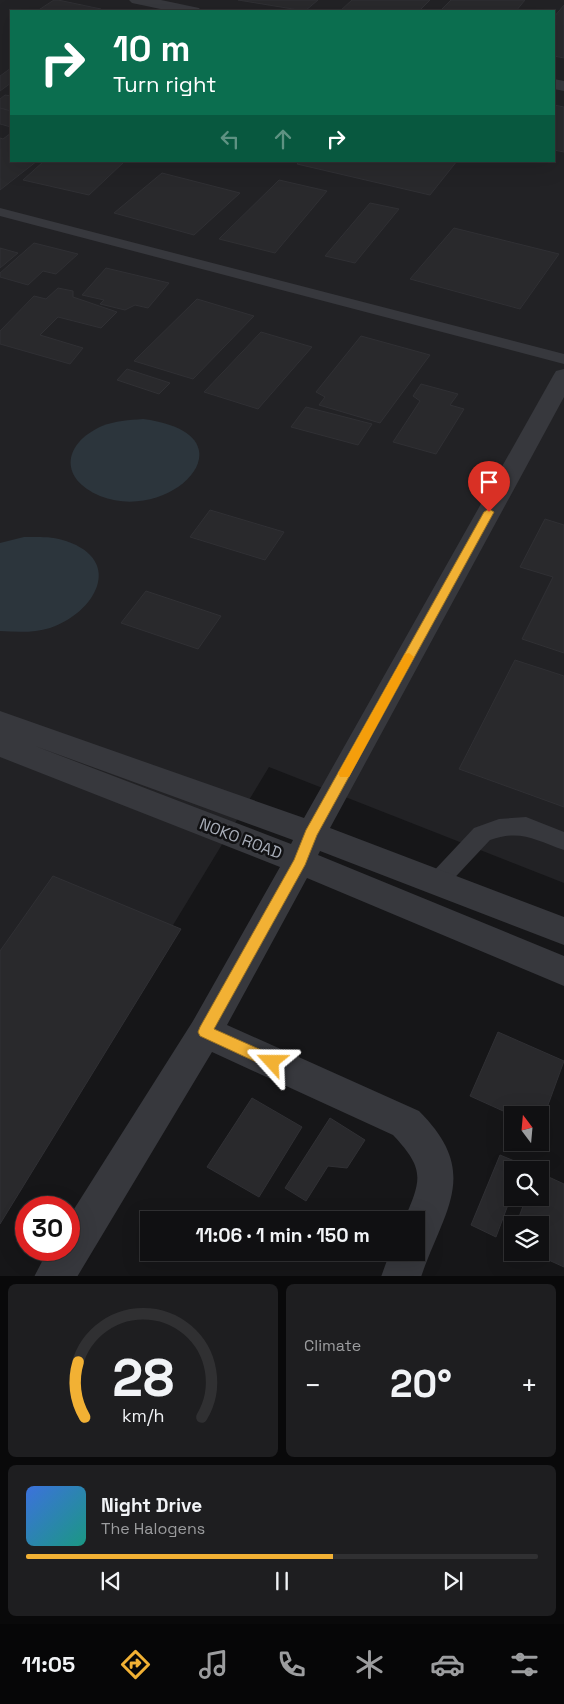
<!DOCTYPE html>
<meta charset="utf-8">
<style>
body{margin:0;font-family:"Space Grotesk",sans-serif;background:#1e1e20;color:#f1f3f6;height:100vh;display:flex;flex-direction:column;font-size:19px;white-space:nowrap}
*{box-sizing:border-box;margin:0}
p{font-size:16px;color:#9c9d9f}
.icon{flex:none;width:28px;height:28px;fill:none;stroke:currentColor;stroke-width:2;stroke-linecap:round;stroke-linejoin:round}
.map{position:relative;height:1276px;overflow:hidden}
.details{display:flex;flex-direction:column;gap:8px;padding:8px;background:#09090a;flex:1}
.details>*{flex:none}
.hud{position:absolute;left:10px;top:10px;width:545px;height:152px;border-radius:0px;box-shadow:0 5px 20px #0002,0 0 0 1px #303032;background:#0b6e4f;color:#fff;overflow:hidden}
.needle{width:32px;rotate:344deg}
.fabs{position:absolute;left:504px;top:1106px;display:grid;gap:10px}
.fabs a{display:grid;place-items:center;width:45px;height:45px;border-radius:0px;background:#101012;box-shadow:0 5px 20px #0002,0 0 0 1px #303032;font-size:25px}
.speed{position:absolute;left:15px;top:1196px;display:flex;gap:10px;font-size:25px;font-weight:700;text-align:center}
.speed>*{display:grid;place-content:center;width:65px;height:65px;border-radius:50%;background:#101012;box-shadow:0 5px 20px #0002,0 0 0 1px #303032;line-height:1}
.speed .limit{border:8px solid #d22;background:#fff;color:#111}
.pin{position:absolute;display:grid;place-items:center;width:42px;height:42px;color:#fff;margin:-51px -21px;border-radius:50% 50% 50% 0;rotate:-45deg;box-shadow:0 0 5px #0007}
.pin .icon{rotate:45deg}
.me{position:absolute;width:55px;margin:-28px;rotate:294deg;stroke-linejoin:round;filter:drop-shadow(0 0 4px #0008)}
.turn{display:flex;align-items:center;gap:18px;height:105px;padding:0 20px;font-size:22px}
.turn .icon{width:65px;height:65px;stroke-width:2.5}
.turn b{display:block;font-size:35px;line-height:42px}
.lanes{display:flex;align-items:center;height:48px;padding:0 20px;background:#0003;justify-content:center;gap:25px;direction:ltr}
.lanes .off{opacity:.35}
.big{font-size:38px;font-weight:600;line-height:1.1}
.details .card{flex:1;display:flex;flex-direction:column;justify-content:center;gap:8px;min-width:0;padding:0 18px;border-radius:8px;background:#1e1e20}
.details .dial{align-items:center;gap:0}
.dial svg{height:130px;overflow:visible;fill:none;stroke:#303032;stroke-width:7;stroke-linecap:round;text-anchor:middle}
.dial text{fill:#f1f3f6;stroke:none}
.song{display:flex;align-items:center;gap:15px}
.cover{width:60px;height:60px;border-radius:8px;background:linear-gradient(135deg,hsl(220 70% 55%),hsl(170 70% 35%))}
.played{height:5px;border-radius:2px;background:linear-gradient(90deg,#f2b134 60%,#303032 60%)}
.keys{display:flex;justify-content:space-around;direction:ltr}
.heat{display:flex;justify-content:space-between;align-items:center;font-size:28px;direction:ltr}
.details .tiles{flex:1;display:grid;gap:8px;grid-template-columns:1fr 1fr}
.card:last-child{grid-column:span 2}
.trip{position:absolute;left:140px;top:1211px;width:285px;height:50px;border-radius:0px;background:#101012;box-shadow:0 5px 20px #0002,0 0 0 1px #303032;font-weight:600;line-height:50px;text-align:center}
.menu{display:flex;height:80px;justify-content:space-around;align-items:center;background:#060607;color:#9c9d9f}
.menu .icon{width:35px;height:35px}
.menu .on{color:#f2b134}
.menu b{font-size:22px;color:#f1f3f6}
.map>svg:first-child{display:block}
</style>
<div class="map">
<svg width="564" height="1277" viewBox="0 0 564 1277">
<rect width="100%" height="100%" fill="#161618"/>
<!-- built -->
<path fill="#222225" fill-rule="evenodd" d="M0,0H564V883L269,767L0,1210ZM11,11H554V161H11Z"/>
<!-- water -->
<g fill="#2c353c">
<path d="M143,419C258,434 173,525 100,496C59,479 62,444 102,426C115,421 129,420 143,419Z"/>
<path d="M24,537C38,537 53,536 66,541C125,561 95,613 50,628C34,633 17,632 0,631V543Z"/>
</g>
<!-- building -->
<g fill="#29292c" stroke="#303034">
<polygon points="54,0 58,0 101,9 98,11 37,11"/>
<polygon points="238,0 318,0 305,11"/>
<polygon points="352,0 430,0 419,11 340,11"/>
<polygon points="451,0 525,0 516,11 440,11"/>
<polygon points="564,5 564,58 554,56 554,17"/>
<polygon points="11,68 11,83 0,91 0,76"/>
<polygon points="5,95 11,96 11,111 0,108 0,99"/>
<polygon points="554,105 564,107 564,152 554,150"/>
<polygon points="0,108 11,111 11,127 0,124"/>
<polygon points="11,133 11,161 37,161 0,190 0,138 3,139"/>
<polygon points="44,161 125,161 89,195 23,180"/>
<polygon points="300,161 457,161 430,195 297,164"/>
<polygon points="162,173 240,193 194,235 114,213"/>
<polygon points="279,180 327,191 275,253 219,239"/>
<polygon points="370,203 399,209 355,263 325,256"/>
<polygon points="454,228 559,254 520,309 410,279"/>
<polygon points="34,243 78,254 56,274 43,271 28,285 0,277 0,273"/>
<polygon points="0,248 18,253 0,268"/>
<polygon points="106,268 169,283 148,308 135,305 125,310 100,304 104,300 82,295"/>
<polygon points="58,288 73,291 73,297 117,312 101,328 58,317 40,335 83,348 70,364 0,344 0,331 34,296 46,299"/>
<polygon points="197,299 254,316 193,379 134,361"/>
<polygon points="261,332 312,347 258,409 204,392"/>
<polygon points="361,336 430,355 380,423 319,405 325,397 316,392"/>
<polygon points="127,369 170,383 159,394 117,380"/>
<polygon points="421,384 458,394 450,405 464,409 436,454 393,442 420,401 413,396"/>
<polygon points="306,407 372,424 358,445 291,427"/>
<polygon points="210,510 284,532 265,560 190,537"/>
<polygon points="545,519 564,525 564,653 522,639 553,577 520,567"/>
<polygon points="146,591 221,616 198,649 121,623"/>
<polygon points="515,660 564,676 564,807 459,769"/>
<polygon points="53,876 181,929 0,1224 0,951"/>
<polygon points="498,1032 564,1061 540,1127 540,1115 512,1115 470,1096"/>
<polygon points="252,1098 302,1127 259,1197 207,1167"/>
<polygon points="330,1118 365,1140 347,1168 328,1166 306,1201 285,1188"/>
<polygon points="500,1155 524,1165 522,1170 512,1170 512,1194 496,1237 471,1225"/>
<polygon points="540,1173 564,1184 564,1267 531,1252 540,1252 540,1225 516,1225 526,1198 540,1198"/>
</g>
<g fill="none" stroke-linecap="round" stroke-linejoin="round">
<!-- service -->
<g fill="#37383d" fill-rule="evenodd">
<polygon points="0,208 564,354 564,364 0,216"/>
<path d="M526,817L564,832V850C535,840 521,829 490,840L445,888L437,891L429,888L426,882L429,876L474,828L499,819Z"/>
</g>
<!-- minor -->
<g fill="#37383d" fill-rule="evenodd">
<polygon points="129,0 161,0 199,8 201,11 170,11 132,3"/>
<polygon points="554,79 564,81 564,91 554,89"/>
<path d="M564,369V397L330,828L564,917V945L320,851L318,855L564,956V986L307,878L227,1025L419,1111C481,1173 445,1208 421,1277H381L390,1252H416V1220H404C422,1179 425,1169 393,1135L212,1052L77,1277H34L48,1250H69V1217L193,1021L280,867L0,757V711L304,818L553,376L556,371ZM35,746L293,840L291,844Z"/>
</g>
</g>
<!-- route -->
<polygon fill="#f2b134" stroke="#9d7322" points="489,509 494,512 317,835 305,865 214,1029 277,1057 279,1062 277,1067 272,1069 267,1067 200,1036 198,1032 200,1027 294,860 306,830 484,512"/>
<!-- slow -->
<polygon fill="#f59e0b" points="409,653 414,657 349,777 340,777 338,773 340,770 405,654"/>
<g text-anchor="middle" stroke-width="5" stroke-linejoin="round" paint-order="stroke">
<!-- street labels -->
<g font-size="16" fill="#a8adb8" stroke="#111113">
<text transform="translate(241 838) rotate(21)" y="6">NOKO ROAD</text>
</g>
</g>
</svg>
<div class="fabs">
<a><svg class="needle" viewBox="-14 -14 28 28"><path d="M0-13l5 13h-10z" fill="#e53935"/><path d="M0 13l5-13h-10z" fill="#9c9d9f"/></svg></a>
<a><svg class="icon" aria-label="search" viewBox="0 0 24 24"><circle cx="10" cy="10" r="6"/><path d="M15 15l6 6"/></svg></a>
<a><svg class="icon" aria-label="layers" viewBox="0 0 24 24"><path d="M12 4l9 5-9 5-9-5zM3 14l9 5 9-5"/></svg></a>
</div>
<div class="speed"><div class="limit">30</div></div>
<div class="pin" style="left:489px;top:512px;background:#d93025"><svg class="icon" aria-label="arrive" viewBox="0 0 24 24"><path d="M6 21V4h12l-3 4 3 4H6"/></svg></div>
<svg class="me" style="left:272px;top:1062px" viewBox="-20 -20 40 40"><path d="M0-17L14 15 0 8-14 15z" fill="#f2b134" stroke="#fff" stroke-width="4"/></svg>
<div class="trip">11:06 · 1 min · 150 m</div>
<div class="hud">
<div class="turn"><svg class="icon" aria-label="right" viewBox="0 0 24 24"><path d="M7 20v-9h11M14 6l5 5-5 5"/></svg><div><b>10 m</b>Turn right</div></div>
<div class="lanes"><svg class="icon off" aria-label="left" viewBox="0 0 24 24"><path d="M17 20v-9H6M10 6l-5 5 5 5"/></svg><svg class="icon off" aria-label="ahead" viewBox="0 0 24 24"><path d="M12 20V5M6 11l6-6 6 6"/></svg><svg class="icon" aria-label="right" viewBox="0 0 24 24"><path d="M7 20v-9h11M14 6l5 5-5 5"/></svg></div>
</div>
</div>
<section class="details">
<div class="tiles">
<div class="card dial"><svg viewBox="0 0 100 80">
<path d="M14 69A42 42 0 1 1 86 69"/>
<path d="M14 69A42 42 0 0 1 10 35" stroke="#f2b134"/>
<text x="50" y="56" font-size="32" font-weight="700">28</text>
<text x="50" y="72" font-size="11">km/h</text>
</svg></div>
<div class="card"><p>Climate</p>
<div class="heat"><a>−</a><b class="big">20°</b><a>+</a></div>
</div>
<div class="card">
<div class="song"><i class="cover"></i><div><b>Night Drive</b><p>The Halogens</p></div></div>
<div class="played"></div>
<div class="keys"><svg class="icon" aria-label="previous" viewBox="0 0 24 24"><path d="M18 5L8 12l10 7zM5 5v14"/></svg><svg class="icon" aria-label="pause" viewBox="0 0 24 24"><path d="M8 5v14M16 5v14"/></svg><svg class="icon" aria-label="next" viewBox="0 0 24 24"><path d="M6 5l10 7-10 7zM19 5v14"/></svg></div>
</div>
</div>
</section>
<nav class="menu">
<b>11:05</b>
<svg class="icon on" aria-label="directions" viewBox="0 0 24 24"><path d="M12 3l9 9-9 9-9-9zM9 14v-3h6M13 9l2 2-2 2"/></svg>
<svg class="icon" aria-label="music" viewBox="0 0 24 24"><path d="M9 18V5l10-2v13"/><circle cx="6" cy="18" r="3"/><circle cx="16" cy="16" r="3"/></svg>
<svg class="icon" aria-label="phone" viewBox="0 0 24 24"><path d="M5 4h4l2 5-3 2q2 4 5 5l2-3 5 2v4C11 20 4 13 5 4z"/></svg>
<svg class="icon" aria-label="climate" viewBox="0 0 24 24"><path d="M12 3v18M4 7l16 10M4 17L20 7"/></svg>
<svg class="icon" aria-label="car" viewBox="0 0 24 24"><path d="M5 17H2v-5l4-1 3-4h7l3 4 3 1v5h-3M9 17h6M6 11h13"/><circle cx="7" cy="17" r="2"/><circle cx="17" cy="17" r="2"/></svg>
<svg class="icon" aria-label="filters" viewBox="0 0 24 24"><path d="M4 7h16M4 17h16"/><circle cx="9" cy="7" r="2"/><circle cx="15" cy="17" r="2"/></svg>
</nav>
